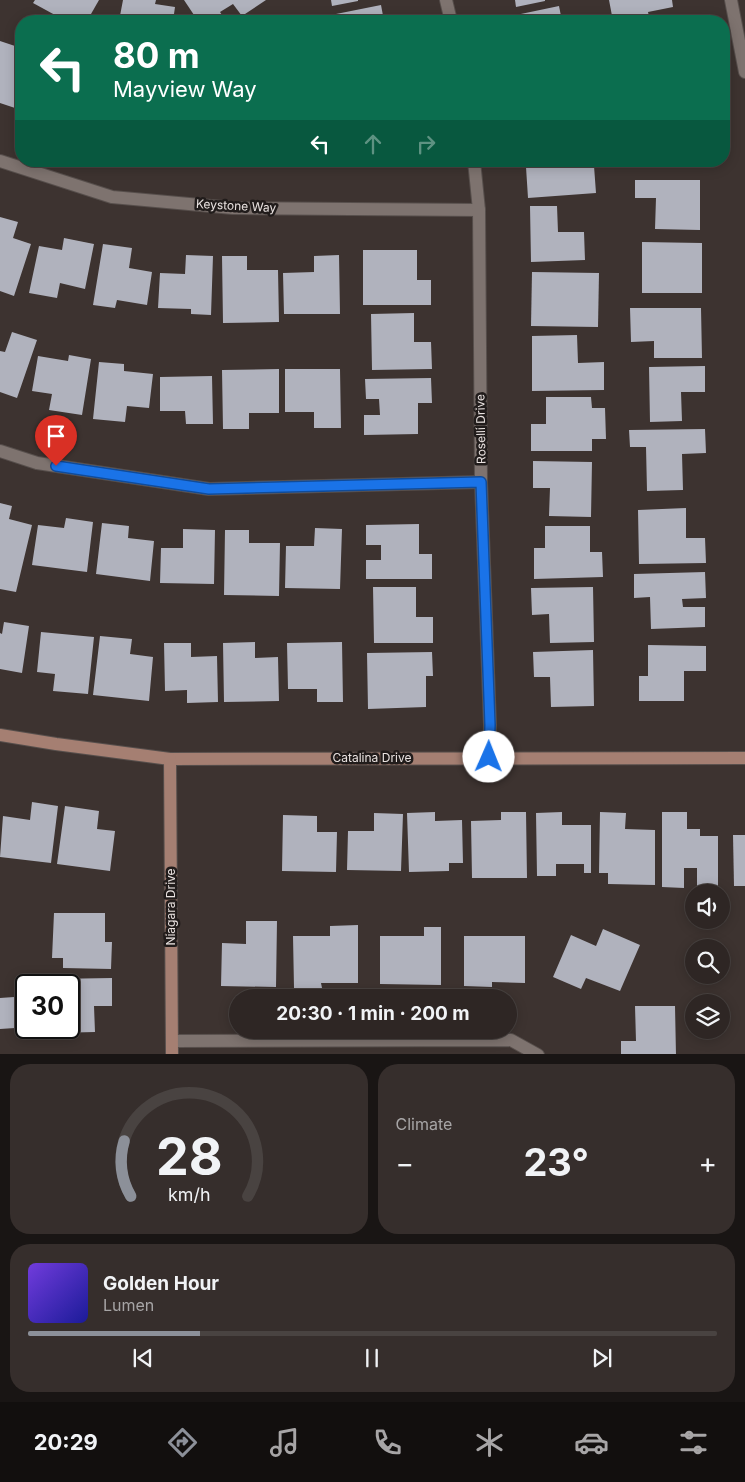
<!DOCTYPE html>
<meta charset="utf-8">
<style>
body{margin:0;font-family:Inter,sans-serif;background:#362e2c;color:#f1f3f6;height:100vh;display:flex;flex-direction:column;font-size:19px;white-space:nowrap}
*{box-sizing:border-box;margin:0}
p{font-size:16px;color:#a7a5a6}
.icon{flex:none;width:28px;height:28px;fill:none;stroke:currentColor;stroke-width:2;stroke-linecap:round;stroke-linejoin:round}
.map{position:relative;height:1054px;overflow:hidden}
.panel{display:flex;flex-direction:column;gap:10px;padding:10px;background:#191514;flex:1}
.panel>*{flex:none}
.hud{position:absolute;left:15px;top:15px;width:715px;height:152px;border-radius:20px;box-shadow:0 2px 12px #0003,0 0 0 1px #494341;background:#0b6e4f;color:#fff;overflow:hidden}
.controls{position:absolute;left:685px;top:884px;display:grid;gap:10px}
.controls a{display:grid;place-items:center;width:45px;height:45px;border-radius:50%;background:#2e2624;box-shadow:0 2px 12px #0003,0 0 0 1px #494341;font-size:25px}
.speed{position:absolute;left:15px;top:974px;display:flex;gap:10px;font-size:25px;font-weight:700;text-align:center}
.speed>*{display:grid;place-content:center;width:65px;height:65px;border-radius:50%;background:#2e2624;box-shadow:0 2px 12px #0003,0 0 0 1px #494341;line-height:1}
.speed .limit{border:2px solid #111;border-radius:8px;background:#fff;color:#111}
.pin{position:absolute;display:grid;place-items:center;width:42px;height:42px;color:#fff;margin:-51px -21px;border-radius:50% 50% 50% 0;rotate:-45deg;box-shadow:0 0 5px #0007}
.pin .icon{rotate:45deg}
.me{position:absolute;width:55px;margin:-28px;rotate:1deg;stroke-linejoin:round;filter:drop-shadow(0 0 4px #0008)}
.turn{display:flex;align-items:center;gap:18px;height:105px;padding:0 15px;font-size:22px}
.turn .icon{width:65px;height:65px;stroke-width:2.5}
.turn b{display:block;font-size:35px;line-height:42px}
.lanes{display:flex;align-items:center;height:48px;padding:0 15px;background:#0003;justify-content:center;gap:25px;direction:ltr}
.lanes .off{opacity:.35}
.big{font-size:38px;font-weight:700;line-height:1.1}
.panel .tile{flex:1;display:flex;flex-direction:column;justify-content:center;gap:8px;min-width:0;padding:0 18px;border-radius:20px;background:#362e2c}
.panel .dial{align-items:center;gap:0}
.dial svg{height:130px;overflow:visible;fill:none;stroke:#494341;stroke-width:7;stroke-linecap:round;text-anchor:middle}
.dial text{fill:#f1f3f6;stroke:none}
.song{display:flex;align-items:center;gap:15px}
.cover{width:60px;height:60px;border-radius:8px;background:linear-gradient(135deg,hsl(260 70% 55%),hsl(240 70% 35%))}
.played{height:5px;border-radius:2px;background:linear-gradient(90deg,#8c9099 25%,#494341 25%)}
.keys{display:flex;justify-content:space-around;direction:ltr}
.heat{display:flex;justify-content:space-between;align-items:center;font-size:28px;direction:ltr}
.panel .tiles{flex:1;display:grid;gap:10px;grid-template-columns:1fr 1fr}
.tile:last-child{grid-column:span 2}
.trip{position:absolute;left:229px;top:989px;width:288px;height:50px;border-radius:25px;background:#2e2624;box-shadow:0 2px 12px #0003,0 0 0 1px #494341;font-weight:700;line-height:50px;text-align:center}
.dock{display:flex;height:80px;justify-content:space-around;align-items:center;background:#120f0e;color:#a7a5a6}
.dock .icon{width:35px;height:35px}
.dock .selected{color:#8c9099}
.dock b{font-size:22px;color:#f1f3f6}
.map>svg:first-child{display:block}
</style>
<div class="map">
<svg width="745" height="1055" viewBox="0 0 745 1055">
<rect width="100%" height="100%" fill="#3d3330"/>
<!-- building -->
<g fill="#b0b2bd">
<polygon points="35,0 99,0 87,21 66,21 33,3"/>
<polygon points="123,0 156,0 155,4 175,7 173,21 119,21"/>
<polygon points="184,0 266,0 242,16 233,4 220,12 226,21 198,21"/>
<polygon points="331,0 358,0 358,1 332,6"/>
<polygon points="515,0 545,0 545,1 516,7"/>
<polygon points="609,0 672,0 673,7 648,12 650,21 613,21"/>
<polygon points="381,5 384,21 337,21 336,14"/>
<polygon points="559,6 562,21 517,21 516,15"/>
<polygon points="0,41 21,48 21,110 0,103"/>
<polygon points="538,161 588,161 588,166 594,166 596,193 528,198 526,167 538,166"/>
<polygon points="631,161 670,161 670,162 632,168"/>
<polygon points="635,180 700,180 700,230 655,229 656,198 635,198"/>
<polygon points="530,206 557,206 558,232 584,232 585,260 531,262"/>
<polygon points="0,217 18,222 13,238 31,244 14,296 0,291"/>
<polygon points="64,238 94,244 85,289 60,283 57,298 29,293 39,246 62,250"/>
<polygon points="642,242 702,243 702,293 642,293"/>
<polygon points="103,244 132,248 129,268 152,272 147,305 117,300 115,308 93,305"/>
<polygon points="363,250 417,250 417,280 431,280 431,305 363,305"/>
<polygon points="186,255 213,256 211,315 191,314 191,309 158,308 160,273 185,274"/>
<polygon points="339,255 340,314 284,314 283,273 314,272 314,256"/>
<polygon points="222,256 247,256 247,270 278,270 279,322 223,323"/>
<polygon points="532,272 599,273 598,327 531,326"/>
<polygon points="630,308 701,308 702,358 654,358 654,341 631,342"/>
<polygon points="414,313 414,342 431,342 432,369 372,370 371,314"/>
<polygon points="12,332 37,340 17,398 0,392 0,351 5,352"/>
<polygon points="577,335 578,363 604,362 604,390 532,391 532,336"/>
<polygon points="69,355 91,359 82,415 49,410 52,394 32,391 38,356 68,361"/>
<polygon points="99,362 124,364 124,371 153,374 149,408 127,406 125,422 93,419"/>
<polygon points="705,366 705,392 681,392 682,421 650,422 649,367"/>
<polygon points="279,369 279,413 249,413 249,429 223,429 222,370"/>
<polygon points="285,369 340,369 341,428 314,428 314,412 285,412"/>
<polygon points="212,376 213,424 186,424 185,411 160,411 160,377"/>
<polygon points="431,378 432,403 418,403 418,434 364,435 364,415 380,415 379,399 366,399 365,379"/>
<polygon points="546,397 591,397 592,408 605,408 606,439 592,439 592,451 531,451 531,424 546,424"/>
<polygon points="705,429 706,453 682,454 683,490 647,491 646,447 630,447 629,430"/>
<polygon points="533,461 592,462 591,517 549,516 550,488 533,488"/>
<polygon points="0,503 12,506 9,519 32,525 16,592 0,589"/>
<polygon points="686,508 686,538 705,538 706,563 639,564 638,510"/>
<polygon points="66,518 93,522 87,572 32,565 38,525 64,528"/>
<polygon points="102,523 129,526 128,538 154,541 150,581 96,574"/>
<polygon points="419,524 419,554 432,554 432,579 366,579 366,560 381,560 381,545 366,545 366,525"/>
<polygon points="545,526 590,526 590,552 602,552 603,577 534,579 534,548 545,548"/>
<polygon points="315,528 342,529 340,589 285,588 286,546 314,546"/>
<polygon points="183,529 215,530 214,584 160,583 161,548 183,548"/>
<polygon points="225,530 249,530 249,543 280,543 279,596 224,595"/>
<polygon points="705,572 706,598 682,599 683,607 705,607 705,627 651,629 650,597 634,598 634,574"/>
<polygon points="373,587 416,587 416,617 433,617 433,643 374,643"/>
<polygon points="593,587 594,642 550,643 549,614 532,615 531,588"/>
<polygon points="4,622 29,626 22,673 0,669 0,633 2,634"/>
<polygon points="41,632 94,637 88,694 53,691 55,674 37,672"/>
<polygon points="100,636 132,639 130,654 153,657 149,701 93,695"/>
<polygon points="255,642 255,658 278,657 279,701 224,702 223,643"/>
<polygon points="342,642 343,702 317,702 317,689 288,689 287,643"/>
<polygon points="164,643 191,643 191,657 217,656 218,702 187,703 187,690 165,691"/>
<polygon points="648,645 706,646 706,671 684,671 684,701 639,701 639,676 648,676"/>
<polygon points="593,650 594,706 551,707 550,677 534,677 533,652"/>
<polygon points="432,652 433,676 426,676 426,707 368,709 367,653"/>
<polygon points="32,802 58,806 51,863 0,857 3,816 30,820"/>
<polygon points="65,806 99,811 97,829 115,831 110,871 57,864"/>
<polygon points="435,812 435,821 462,820 463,863 449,863 449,871 409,872 407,813"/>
<polygon points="501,812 526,812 527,878 472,878 471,821 501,820"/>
<polygon points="562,812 562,825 591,825 591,873 584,873 584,864 556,864 556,876 537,876 536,813"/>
<polygon points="600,812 626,813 625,829 655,830 655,885 608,884 608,873 599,873"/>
<polygon points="662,812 687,812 687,829 700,829 700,836 718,836 718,888 697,888 697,868 684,868 684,888 662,887"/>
<polygon points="374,813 403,814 401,871 347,870 348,831 374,831"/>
<polygon points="283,815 317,816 317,832 337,832 336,872 282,871"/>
<polygon points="733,835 745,835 745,886 734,886"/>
<polygon points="54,913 105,913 105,942 112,942 111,969 63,968 63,958 52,958"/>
<polygon points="246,921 277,921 276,987 221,986 222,943 246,944"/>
<polygon points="358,925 358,983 321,983 322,988 294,988 293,936 330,936 330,926"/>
<polygon points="424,927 441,927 441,985 380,984 380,936 424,936"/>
<polygon points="603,929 640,945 620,991 586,978 581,989 553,977 571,935 596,946"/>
<polygon points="464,936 525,936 525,983 492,982 492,987 464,986"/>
<polygon points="112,978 112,1006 94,1006 95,1032 55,1033 54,1028 69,1028 69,985 53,985 53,979"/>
<polygon points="14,997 15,1028 0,1029 0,998"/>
<polygon points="635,1006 675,1006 676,1055 621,1055 621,1041 636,1041"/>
</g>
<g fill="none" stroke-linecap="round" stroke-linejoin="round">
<!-- street casing -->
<g stroke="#574f4c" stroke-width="14">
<g id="street">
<polyline points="446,0 451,21"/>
<polyline points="731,0 745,72"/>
<polyline points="0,161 112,197 233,208 479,210"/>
<polyline points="474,161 479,210 481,482 490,725 489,757"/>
<polyline points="0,451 37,463 209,489 481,482"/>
<polyline points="172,1041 511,1040 538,1055"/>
</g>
</g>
<!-- secondary casing -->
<g stroke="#574f4c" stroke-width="14">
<g id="secondary">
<polyline points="0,735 56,744 170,759 745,758"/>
<polyline points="170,759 172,1055"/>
</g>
</g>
<!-- street -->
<use href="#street" stroke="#7e736f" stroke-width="12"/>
<!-- secondary -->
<use href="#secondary" stroke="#a57f72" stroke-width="12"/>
</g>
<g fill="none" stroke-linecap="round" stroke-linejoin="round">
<!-- route casing -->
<g stroke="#114b97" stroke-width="12">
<polyline id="route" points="56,466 209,489 481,482 490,725 489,757"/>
</g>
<!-- route -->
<use href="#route" stroke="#1a73e8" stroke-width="9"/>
</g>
<g text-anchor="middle" stroke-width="5" stroke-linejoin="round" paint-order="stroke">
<!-- street labels -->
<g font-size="12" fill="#e9e2e0" stroke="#211c1b">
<text transform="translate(236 206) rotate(3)" y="4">Keystone Way</text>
<text transform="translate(481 429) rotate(-91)" y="4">Roselli Drive</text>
<text x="372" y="762">Catalina Drive</text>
<text transform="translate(171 907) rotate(-90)" y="4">Niagara Drive</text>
</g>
</g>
</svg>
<div class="controls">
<a><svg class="icon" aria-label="sound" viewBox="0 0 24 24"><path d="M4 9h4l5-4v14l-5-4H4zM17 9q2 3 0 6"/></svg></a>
<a><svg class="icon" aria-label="search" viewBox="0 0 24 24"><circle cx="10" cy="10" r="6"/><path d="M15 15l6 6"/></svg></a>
<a><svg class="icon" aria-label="layers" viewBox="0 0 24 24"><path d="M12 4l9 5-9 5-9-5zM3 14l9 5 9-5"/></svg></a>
</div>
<div class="speed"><div class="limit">30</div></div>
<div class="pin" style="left:56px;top:466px;background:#d93025"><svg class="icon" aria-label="arrive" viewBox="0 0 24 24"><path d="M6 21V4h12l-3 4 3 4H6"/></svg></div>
<svg class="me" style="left:489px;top:757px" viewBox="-20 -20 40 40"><circle r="19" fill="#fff"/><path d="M0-13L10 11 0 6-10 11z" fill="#1a73e8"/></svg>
<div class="trip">20:30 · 1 min · 200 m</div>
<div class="hud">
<div class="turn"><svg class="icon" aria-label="left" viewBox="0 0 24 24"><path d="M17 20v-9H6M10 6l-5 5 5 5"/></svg><div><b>80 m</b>Mayview Way</div></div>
<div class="lanes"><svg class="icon" aria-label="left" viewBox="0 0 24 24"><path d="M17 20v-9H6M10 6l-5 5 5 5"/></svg><svg class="icon off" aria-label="ahead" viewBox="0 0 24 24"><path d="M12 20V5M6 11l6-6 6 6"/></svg><svg class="icon off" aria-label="right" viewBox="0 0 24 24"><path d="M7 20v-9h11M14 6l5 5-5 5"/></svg></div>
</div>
</div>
<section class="panel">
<div class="tiles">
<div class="tile dial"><svg viewBox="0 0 100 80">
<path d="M14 69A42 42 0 1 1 86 69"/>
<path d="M14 69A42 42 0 0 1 10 35" stroke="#8c9099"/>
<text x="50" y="56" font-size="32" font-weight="700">28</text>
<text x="50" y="72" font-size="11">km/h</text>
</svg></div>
<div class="tile"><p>Climate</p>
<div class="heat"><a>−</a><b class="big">23°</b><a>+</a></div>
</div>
<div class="tile">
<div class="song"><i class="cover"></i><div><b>Golden Hour</b><p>Lumen</p></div></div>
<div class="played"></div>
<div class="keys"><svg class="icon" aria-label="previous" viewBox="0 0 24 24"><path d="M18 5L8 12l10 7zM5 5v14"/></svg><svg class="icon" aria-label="pause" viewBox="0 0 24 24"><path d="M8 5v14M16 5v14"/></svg><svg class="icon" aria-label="next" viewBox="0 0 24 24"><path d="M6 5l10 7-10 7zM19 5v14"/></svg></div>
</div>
</div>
</section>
<nav class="dock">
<b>20:29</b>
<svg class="icon selected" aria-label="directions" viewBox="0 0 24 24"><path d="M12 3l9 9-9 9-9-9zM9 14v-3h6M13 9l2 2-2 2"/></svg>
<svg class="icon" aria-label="music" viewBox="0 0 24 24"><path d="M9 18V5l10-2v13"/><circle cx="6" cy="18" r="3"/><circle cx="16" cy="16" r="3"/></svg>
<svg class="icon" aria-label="phone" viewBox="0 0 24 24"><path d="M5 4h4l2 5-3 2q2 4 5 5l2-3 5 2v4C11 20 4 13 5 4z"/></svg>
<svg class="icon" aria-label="climate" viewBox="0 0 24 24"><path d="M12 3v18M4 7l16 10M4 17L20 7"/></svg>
<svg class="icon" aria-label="car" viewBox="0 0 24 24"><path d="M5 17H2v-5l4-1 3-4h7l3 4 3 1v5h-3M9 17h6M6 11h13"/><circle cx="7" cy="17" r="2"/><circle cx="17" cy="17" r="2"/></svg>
<svg class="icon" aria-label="filters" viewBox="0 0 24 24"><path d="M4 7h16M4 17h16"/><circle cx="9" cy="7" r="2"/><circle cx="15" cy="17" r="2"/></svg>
</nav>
